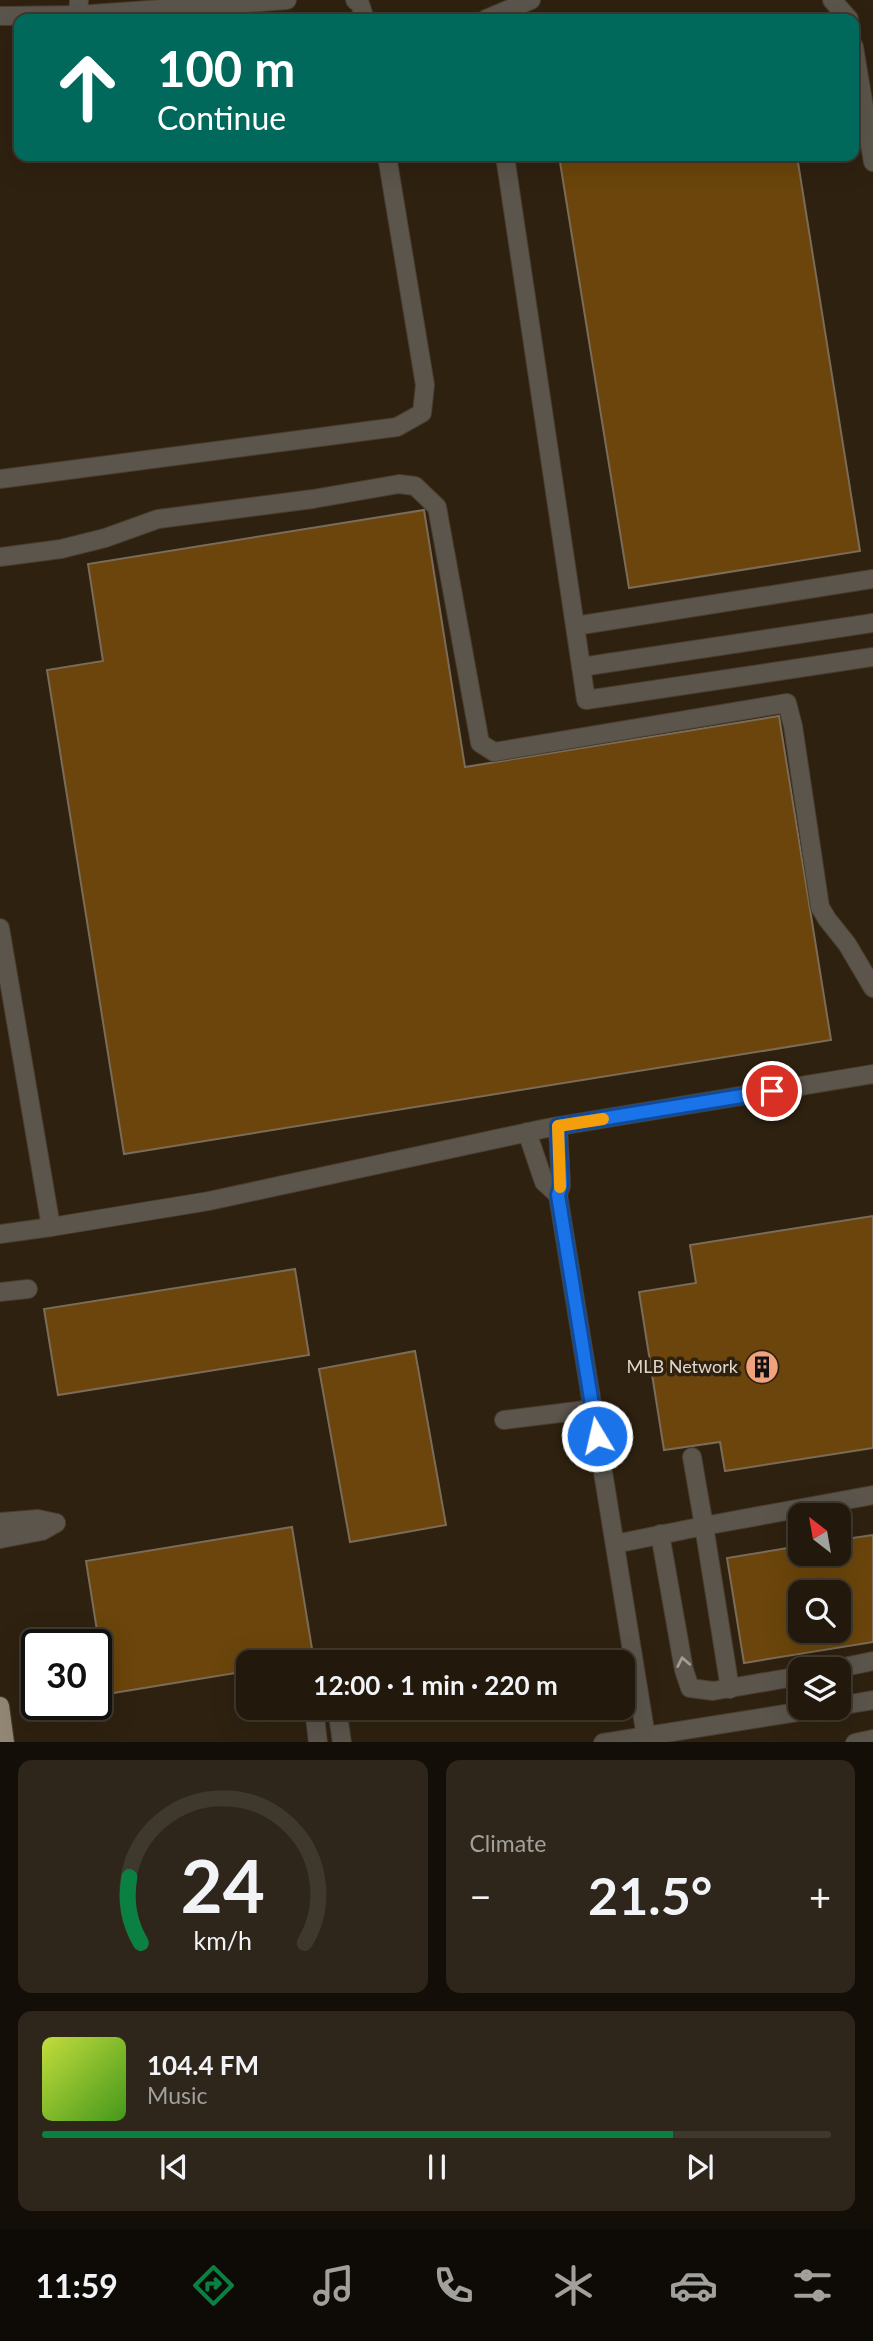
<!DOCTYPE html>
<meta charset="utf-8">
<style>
body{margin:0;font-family:Lato,sans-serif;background:#2e261a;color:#f1f3f6;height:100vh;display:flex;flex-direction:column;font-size:26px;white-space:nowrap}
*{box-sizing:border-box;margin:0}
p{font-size:23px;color:#a2a09d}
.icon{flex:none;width:38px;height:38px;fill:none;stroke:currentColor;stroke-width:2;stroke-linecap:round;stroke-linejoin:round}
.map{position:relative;height:1742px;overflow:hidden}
.details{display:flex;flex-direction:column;gap:18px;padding:18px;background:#130e07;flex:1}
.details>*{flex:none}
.banner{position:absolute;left:14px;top:14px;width:845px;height:147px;border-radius:14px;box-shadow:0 7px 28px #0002,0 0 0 2px #3f382d;background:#00695c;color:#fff;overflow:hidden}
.needle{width:46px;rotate:329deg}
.controls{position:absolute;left:788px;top:1503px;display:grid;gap:14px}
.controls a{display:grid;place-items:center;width:63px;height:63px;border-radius:14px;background:#22190c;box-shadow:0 7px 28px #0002,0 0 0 2px #3f382d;font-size:35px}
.speed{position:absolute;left:21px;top:1629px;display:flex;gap:14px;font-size:35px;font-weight:700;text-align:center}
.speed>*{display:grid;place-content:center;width:91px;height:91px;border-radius:50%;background:#22190c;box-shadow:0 7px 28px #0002,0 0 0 2px #3f382d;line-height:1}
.speed .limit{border:4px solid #111;border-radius:10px;background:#fff;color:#111}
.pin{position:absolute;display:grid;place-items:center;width:60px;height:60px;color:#fff;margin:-30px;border:4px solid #fff;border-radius:50%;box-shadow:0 2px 7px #0007}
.me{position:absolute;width:77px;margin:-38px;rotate:351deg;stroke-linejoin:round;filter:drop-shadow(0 0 5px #0008)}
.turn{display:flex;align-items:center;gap:24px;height:147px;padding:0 28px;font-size:32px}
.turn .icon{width:91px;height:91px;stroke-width:2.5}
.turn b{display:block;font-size:49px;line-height:60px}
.big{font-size:52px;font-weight:700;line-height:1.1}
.details .tile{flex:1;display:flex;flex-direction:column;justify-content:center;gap:10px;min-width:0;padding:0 24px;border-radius:14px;background:#2e261a}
.details .dial{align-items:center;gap:0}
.dial svg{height:182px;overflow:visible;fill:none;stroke:#3f382d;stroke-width:7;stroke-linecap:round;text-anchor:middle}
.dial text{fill:#f1f3f6;stroke:none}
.song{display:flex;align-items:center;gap:21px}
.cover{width:84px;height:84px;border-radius:10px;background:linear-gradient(135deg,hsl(70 70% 55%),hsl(100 70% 35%))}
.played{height:7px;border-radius:4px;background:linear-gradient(90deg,#0b8043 80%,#3f382d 80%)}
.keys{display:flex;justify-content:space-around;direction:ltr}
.heat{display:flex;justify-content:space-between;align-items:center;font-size:38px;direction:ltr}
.details .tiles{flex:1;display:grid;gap:18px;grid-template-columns:1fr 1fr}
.tile:last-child{grid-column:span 2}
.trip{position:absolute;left:236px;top:1650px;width:399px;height:70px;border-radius:14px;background:#22190c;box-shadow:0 7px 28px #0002,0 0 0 2px #3f382d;font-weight:700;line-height:70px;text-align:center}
.dock{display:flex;height:112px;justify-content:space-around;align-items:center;background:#0e0a05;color:#a2a09d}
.dock .icon{width:49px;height:49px}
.dock .on{color:#0b8043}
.dock b{font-size:32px;color:#f1f3f6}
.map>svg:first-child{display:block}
</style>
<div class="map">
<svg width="873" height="1743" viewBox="0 0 873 1743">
<rect width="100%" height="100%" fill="#2e2110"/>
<!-- building -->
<g fill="#6b450b" stroke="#7b6b58" stroke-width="2" fill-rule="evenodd">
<polygon points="559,156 797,156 860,551 629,588"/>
<polygon points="424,510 465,767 779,716 831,1040 124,1154 47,670 103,661 88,564"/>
<polygon points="873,1216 873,1448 725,1471 720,1442 664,1450 639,1292 696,1283 690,1245"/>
<polygon points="295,1269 309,1355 58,1395 44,1309"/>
<polygon points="415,1351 446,1525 350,1542 319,1369"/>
<polygon points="292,1527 314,1661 248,1662 248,1671 107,1694 86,1561"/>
<path d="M873,1535V1642L744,1663L727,1558L800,1546V1554H838V1540ZM800,1592H838V1631H800Z"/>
</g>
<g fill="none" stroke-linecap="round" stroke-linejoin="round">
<!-- minor casing -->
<g stroke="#4a3e2e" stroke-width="20">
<g id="minor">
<polyline points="79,0 78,15 287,0"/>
<polyline points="355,0 360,4 365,19"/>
<polyline points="832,0 849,19"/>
<polyline points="0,16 78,15"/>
<polyline points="486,19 531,0"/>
<polyline points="854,47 873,162"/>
<polyline points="505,156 586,700 873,657"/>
<polyline points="0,479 397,427 422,413 425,385 387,156"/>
<polyline points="0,557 61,549 105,538 158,519 313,499 399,484 415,486 437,507 480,743 494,752 787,703 793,726 820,907 827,919 847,944 873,988"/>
<polyline points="575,626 873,579"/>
<polyline points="581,667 873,623"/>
<polyline points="0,928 51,1227 0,1234"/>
<polyline points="527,1132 544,1182 558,1195 561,1185 558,1126"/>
<polyline points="558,1195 647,1743"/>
<polyline points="51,1227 209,1201 547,1128 873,1074"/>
<polyline points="0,1292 28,1289"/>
<polyline points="504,1420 593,1409"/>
<polyline points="0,1522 38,1519 56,1523"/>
<polyline points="660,1534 684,1670 690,1688 713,1691 800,1676"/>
<polyline points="0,1539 42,1531 56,1523"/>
<polyline points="615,1544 704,1526 692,1457"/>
<polyline points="830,1670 873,1661"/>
<polyline points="730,1689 704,1526 873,1495"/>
<polyline points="838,1706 873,1700"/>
<polyline points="314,1708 318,1743"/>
<polyline points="337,1708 342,1743"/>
<polyline points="603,1743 823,1708"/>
<polyline points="855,1743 873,1739"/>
</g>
</g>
<!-- major casing -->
<g stroke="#4a3e2e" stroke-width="20">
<polyline id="major" points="0,1706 5,1743"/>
</g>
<!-- minor -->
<use href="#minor" stroke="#5b554c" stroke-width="18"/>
<!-- major -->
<use href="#major" stroke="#918774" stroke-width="18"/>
</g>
<!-- one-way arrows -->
<defs><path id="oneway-chevron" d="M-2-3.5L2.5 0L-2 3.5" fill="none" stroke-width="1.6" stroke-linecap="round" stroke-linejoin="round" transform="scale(1.75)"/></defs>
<use stroke="#a49c93" href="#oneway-chevron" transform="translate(683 1662) rotate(-101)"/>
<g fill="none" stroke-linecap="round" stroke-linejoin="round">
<!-- route casing -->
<g stroke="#114b97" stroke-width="18">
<polyline id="route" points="597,1436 558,1195 561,1185 558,1126 772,1091"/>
</g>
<!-- route -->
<use href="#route" stroke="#1a73e8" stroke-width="12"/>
<!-- slow -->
<polyline stroke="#f59e0b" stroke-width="12" points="560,1187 558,1126 603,1119"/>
</g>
<!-- icons -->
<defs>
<g id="building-disc" transform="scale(1.75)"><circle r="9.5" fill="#f1a17c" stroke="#2e2110"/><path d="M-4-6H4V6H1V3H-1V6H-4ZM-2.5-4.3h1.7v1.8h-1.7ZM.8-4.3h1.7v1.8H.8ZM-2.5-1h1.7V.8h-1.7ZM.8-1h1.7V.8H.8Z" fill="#111"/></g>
</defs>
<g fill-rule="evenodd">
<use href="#building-disc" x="762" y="1367"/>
</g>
<g text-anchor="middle" stroke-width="7" stroke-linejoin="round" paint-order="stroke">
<!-- poi labels -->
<g font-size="18" fill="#e0d7cd" stroke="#2e2110" text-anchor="end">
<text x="738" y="1373">MLB Network</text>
</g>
</g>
</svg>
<div class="controls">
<a><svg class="needle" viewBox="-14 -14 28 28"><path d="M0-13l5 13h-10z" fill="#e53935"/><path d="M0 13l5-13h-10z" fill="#a2a09d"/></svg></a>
<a><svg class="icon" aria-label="search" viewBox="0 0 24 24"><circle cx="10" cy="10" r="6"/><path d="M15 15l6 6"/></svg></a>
<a><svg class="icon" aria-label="layers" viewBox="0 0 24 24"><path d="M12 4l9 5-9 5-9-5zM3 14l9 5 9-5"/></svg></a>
</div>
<div class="speed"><div class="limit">30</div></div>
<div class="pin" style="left:772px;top:1091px;background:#d93025"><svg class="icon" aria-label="arrive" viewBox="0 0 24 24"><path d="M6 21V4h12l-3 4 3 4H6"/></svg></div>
<svg class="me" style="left:597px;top:1436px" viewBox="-20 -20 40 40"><circle r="17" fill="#1a73e8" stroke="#fff" stroke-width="3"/><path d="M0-11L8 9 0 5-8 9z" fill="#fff"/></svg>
<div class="trip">12:00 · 1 min · 220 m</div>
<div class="banner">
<div class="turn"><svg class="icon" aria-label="ahead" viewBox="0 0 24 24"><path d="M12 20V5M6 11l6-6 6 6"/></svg><div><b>100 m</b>Continue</div></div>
</div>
</div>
<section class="details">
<div class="tiles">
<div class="tile dial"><svg viewBox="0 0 100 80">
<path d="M14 69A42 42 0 1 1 86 69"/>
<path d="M14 69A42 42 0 0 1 9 40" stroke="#0b8043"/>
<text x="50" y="56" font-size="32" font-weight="700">24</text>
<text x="50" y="72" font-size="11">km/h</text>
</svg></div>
<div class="tile"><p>Climate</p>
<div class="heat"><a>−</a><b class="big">21.5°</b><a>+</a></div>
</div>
<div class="tile">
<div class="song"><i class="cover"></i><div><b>104.4 FM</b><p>Music</p></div></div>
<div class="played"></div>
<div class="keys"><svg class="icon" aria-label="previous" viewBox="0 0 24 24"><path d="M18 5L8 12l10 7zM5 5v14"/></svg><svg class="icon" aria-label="pause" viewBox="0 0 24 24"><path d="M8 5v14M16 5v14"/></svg><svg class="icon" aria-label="next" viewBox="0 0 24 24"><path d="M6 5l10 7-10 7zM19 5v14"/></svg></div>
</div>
</div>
</section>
<nav class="dock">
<b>11:59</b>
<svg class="icon on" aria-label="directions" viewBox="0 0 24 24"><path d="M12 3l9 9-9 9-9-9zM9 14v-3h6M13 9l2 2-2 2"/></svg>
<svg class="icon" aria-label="music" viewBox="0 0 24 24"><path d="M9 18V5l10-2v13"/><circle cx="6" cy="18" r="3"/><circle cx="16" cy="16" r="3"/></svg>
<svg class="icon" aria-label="phone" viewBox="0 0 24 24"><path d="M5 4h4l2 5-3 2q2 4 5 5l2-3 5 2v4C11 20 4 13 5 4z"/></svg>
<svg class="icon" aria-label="climate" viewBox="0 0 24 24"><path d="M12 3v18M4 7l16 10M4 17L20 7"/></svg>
<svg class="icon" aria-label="car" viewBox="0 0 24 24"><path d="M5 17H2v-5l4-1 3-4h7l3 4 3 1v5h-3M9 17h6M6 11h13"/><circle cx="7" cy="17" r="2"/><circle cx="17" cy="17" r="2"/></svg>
<svg class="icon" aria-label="filters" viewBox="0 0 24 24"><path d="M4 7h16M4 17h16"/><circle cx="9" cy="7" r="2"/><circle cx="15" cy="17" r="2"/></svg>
</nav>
